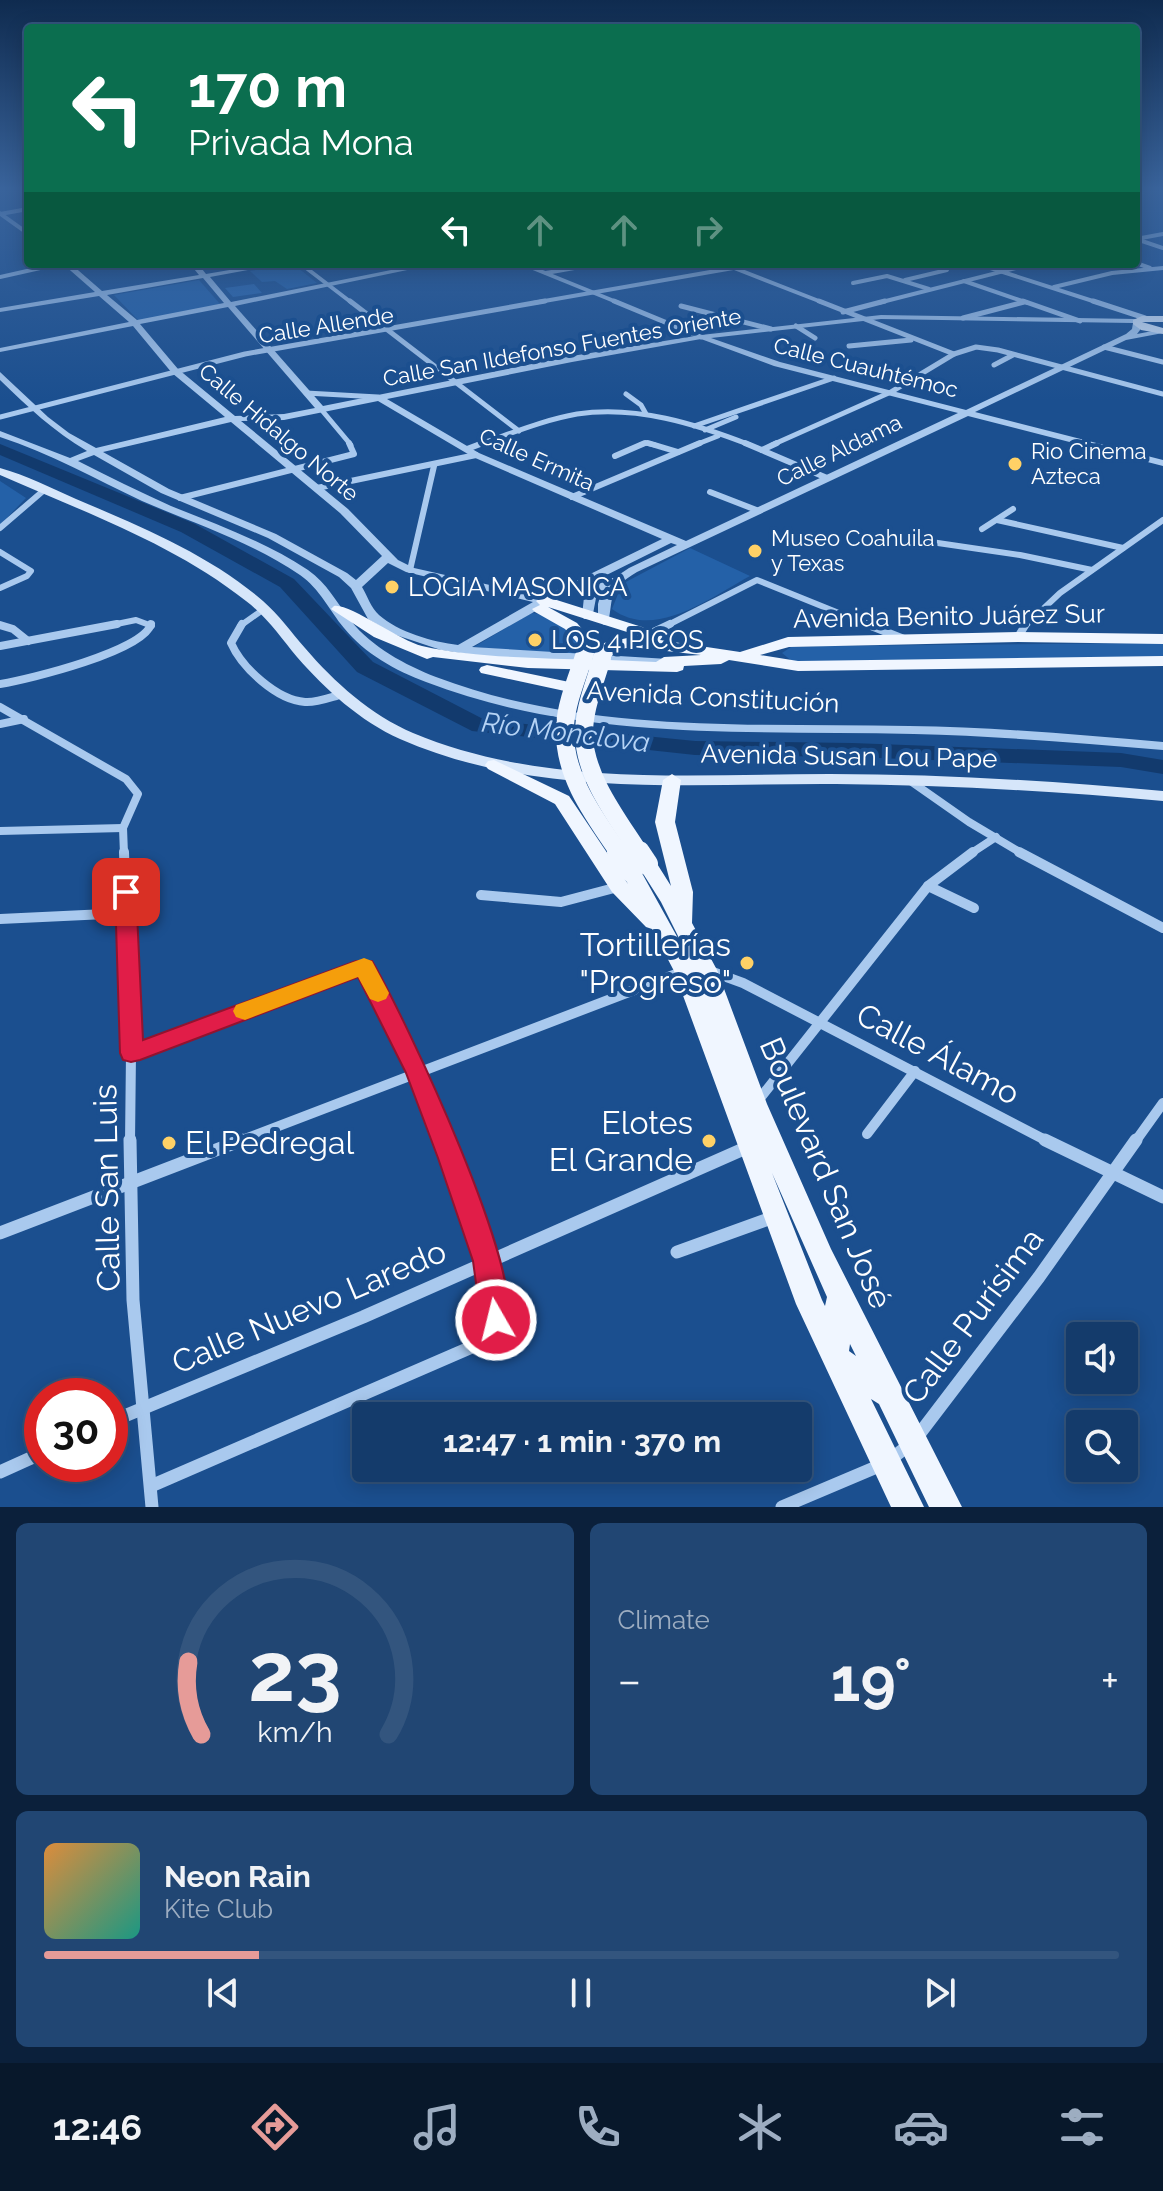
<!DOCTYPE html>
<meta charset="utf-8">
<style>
body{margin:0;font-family:Raleway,sans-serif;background:#214673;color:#f1f3f6;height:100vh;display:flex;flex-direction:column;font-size:30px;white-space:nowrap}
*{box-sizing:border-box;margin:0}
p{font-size:26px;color:#9dadc1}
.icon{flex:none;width:44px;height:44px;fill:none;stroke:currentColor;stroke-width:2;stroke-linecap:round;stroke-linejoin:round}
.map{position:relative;height:1507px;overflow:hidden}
.panel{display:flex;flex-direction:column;gap:16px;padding:16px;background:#0b203b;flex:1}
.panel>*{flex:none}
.top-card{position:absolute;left:24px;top:24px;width:1116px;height:244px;border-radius:8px;box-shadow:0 4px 20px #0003,0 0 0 2px #33557e;background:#0b6e4f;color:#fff;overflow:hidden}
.buttons{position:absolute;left:1066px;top:1322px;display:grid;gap:16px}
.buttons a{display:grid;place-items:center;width:72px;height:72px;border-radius:8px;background:#143b6b;box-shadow:0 4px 20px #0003,0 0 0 2px #33557e;font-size:40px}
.speed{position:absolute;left:24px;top:1378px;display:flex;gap:16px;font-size:40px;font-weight:700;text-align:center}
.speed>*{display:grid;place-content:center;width:104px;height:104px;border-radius:50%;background:#143b6b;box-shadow:0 4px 20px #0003,0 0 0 2px #33557e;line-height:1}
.speed .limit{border:12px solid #d22;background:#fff;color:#111}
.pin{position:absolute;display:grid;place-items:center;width:68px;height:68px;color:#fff;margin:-34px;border-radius:16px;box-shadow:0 4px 12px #0006}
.me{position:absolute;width:88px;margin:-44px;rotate:352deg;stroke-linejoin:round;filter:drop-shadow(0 0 6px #0008)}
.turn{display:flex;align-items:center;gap:28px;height:168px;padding:0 32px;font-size:36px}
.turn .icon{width:104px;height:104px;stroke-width:2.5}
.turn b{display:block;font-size:56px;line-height:68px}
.lanes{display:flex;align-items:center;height:76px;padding:0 32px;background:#0003;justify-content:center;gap:40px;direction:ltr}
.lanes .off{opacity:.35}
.big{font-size:60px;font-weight:700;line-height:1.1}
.panel .card{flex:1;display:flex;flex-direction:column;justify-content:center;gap:12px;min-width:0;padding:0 28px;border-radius:12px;background:#214673}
.panel .dial{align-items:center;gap:0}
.dial svg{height:208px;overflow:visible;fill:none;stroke:#33557e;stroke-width:7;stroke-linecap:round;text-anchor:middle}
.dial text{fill:#f1f3f6;stroke:none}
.song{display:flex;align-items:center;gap:24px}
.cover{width:96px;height:96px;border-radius:12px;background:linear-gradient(135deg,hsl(30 70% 55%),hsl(170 70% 35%))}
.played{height:8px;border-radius:4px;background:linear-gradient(90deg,#e69b98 20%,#33557e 20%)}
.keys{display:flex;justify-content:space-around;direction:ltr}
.heat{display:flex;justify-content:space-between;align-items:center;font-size:44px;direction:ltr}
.panel .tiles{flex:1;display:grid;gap:16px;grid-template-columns:1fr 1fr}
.card:last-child{grid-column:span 2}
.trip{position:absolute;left:352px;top:1402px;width:460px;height:80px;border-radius:8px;background:#143b6b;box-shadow:0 4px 20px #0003,0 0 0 2px #33557e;font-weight:700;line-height:80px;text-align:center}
.menu{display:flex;height:128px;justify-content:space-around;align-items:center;background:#08182b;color:#9dadc1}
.menu .icon{width:56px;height:56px}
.menu .current{color:#e69b98}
.menu b{font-size:36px;color:#f1f3f6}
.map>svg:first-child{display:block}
</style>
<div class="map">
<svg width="1163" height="1507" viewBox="0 0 1163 1507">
<rect width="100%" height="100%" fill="#1b4f8f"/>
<!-- green -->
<g fill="#2461a8">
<polygon points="293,264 317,283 287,289 275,281 262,282 250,271"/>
<polygon points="199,280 220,304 139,321 114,295"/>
<polygon points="0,481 26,498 0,525"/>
<path d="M690,548L750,576C711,597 655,641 612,609L622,584Z"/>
<path d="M531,613C550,613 567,630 580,644L574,655L474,647Z"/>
<polygon points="1163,643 1163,658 793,662 782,653 791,647 821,646"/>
</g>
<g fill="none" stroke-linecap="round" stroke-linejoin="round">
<!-- river -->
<polygon fill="#123a6d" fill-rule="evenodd" points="0,444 195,524 294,579 373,662 485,720 695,741 852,743 1121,753 1163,760 1163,774 1121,767 852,757 695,755 472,731 357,672 280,587 181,532 0,455"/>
</g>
<!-- building -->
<polygon fill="#2a66ad" points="254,284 262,293 233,297 225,288"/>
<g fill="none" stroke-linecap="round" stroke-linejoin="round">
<!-- minor-far5 -->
<g stroke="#a9c9ee" stroke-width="4">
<polyline points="0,214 28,209"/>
<polyline points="1136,239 1163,248"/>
<polyline points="1136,239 1163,234"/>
<polyline points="1136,263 1150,268"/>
<polyline points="301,264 352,303"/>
<polyline points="523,264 619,303"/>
<polyline points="724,264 824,303"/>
<polyline points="978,264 1099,303"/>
<polyline points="546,273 597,264"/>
<polyline points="0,277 58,264"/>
<polyline points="905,280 947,270"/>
<polyline points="964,281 1028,303"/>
<polyline points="853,283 887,276 929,289"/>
<polyline points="1054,287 1112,273 1163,268"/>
<polyline points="533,303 756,264"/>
<polyline points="878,303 1032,264"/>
<polyline points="1019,303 1024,302"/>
</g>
<!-- minor-far4 -->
<g stroke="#a9c9ee" stroke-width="5">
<polyline points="350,301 519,431"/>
<polyline points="614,301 701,337"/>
<polyline points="819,301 954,354"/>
<polyline points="1023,301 1080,321"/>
<polyline points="1093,301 1145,318"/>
<polyline points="681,306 771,329"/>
<polyline points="843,312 885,301"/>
<polyline points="963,318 1024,302"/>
<polyline points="796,326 815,338"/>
<polyline points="849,346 911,340"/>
<polyline points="1104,347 1163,362"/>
<polyline points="994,365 1013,355"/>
<polyline points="306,393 378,397"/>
<polyline points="626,394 641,405 646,414"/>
<polyline points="320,408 351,445"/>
<polyline points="0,417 245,354 545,301"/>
<polyline points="694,426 834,378"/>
<polyline points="705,430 736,417"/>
<path d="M477,445C510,434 543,420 577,414C636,405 696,424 750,445"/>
<polyline points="640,445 646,443 655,445"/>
<polyline points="695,445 718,436"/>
<polyline points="772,445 891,392 954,354 976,347 998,350 1163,394"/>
</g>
<!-- minor-far3 -->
<g stroke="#a9c9ee" stroke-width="6">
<polyline points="648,443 678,452"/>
<polyline points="745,443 827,478"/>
<polyline points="467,449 483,443"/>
<polyline points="762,450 777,443"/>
<polyline points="615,456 645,443"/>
<polyline points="317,488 476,455"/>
<polyline points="710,492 759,511"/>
<polyline points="572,497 700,443"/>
<polyline points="180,498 354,454 349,443"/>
<polyline points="997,520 1123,548"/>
<polyline points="0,528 43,491"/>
<polyline points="982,529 1013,509"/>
<polyline points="931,542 1020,555 1092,570"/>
<polyline points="0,552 31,571 27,576 0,588"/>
<polyline points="410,570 434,466"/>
<polyline points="107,626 136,620 152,626"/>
<polyline points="240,626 264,609"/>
<polyline points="666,626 757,580 871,626"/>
<polyline points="1025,626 1060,593 1163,520"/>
</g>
<!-- minor-far2 -->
<g stroke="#a9c9ee" stroke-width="8">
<path d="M242,624L231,643C242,668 277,700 305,702C317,703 331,697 343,694"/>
<polyline points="866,624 904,639"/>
<polyline points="0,625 13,629 28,641"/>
<polyline points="649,634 670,624"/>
<polyline points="1018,637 1026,624"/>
<polyline points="0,646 117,624"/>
<path d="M0,684C30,679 144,651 151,624"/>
<polyline points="0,707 126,779 138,794 123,828 124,854"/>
<polyline points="0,724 24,719"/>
<polyline points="909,780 969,822 1023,854"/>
<polyline points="0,831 123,828"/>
<polyline points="970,854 996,837"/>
</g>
<!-- minor-far1 -->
<g stroke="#a9c9ee" stroke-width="10">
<polyline points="124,852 131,1053 130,1142"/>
<polyline points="1019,852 1163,928"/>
<polyline points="928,886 974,908"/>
<polyline points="481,895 561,902 618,887"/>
<polyline points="0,919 127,913"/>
<polyline points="710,971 743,983 1049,1142"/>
<polyline points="131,1053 364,966 418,1073 443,1142"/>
<polyline points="757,1102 928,886 973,852"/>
<polyline points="867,1134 915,1071"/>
<polyline points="237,1142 684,971"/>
<polyline points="1135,1142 1163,1103"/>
</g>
<!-- minor -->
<g stroke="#a9c9ee" stroke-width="13">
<polyline points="130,1140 133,1300 152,1507"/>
<polyline points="1045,1140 1163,1197"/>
<polyline points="0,1233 242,1140"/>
<polyline points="677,1252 774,1217"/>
<polyline points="110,1422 363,1317 748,1147"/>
<polyline points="0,1472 42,1453"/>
<path d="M151,1486L481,1343C487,1337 493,1332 495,1323C504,1288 456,1178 443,1140"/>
<polyline points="782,1507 886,1463 914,1441 1039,1277 1136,1140"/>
</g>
<!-- tertiary -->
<g fill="#a9c9ee" fill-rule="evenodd">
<polygon points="0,211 28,231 28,236 0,216"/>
<path d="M63,264H71L102,291L199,275L190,264H198L206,274L264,264H281L210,277L231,302L421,264H436L235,306L323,406L572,356L701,335L881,315L1136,319L1140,321V330L1137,334L1163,329V333L1126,340L975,412L1163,460V466L968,416L637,572C607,590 614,595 608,624L604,625L598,621V604L601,593L596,598L592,619H584L582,616L584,597L606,578H614L629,568L677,545L671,543L548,604L472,647L668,659L670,662L664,666L480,656L441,650L393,634L368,619L351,588L339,577L268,538L161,493L94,455L78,461C109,477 140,492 171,506C218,525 266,542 308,570C327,583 337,603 351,621C372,647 405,665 436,677C586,734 752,723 909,726C994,727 1079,735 1163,742V750C1080,743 997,736 914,734C751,730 581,742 426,682C396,671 364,653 344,628C329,610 320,589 300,575C252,542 195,524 142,501C95,479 50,453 0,437V431L70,458L87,451C53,431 28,407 0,380V372L48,417L69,433L96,448L225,417L172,373L133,326L0,352V348L129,322L99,296L0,312V308L95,292ZM203,278L224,303L137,320L107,295ZM228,307L315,408L284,414L235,416L178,369L140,324ZM881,319L1133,323L1132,329L1126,334L966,410L780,362L711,338ZM701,339L774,366L958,413L686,541L479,453L387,399L572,362ZM378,401L473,457L662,539L543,597L414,568L398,560L348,509L241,421L284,420ZM231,422L340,513L382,556L356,580L347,573L276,534L169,489L103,452ZM388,563L406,572L533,602L458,645C433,642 398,632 379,615C371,608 367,595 362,587Z"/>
</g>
<!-- secondary -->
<g fill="#d6e6fa" fill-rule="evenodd">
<polygon points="1142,316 1163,316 1163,322 1142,322 1163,328 1163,334 1141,330 1133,324 1133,320"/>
<path d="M0,468C26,475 51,488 76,499C140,526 210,555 263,601C279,615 291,632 305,648C334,682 371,715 413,733C545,788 691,774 830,774C941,774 1052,781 1163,791V801C1054,791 945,785 836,784C691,783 537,799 400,739C360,721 326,690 297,657C281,638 267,617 246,601C174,544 84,512 0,475Z"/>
</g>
<!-- primary -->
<g fill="#f0f6ff" fill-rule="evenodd">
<path d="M544,596L661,633L663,636L660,640L740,652L788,637L1018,632L1163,634V644L1018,642L789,647L760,655L798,661L1163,656V666L798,671L729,660L721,664L684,666L683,670L677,672L528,668L433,657L427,659L374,637L331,609L334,606C349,603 400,641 422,646C474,658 542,658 595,660L604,643L632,637L646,638L548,607L577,623L595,644L593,647H581L565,629L535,612L532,609L540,605L536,601ZM632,647L701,655L664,657L656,662L609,660L616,650Z"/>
<polygon points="487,665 574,683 582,688 574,693 481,673 479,670 481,667"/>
<path d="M494,760L569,796L628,884L621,871L624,866H638L690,960L661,902L637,864L640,859H654L671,886L655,822L663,780L672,774L681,780L675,822L693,892L692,923L717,970L767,1104L831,1249L962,1507H929L879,1404L871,1399L924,1507H891L796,1304L674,971L652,929L646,927L612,892L555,804L488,769L485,765L488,761ZM772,1173L827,1297L825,1306L822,1300ZM850,1344L856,1356L849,1351Z"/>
</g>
<!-- primary-bridge-far1 -->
<g stroke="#f0f6ff" stroke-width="18">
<path d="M585,653C578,676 567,700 565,725C562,774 593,815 620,854"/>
<path d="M602,658C595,683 583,710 584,737C586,779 618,819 640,854"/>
</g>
<!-- primary-bridge -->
<g stroke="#f0f6ff" stroke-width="22">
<polyline points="618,852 631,871"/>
<polyline points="639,852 647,864"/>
</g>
</g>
<!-- sky -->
<linearGradient id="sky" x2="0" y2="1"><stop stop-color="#0f2b4f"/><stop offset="0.47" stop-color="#39639b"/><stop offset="1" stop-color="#39639b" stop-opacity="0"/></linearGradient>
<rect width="1163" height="401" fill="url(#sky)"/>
<!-- route -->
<path fill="#e11d48" stroke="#92132f" stroke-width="2" d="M126,885L136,892L143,1040L356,961H372C404,1015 529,1279 506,1329L496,1333L486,1329L481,1320L473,1261L438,1158L406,1073L358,977L140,1060L131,1062L123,1060L120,1053L115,892Z"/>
<!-- slow -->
<polygon fill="#f59e0b" points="364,958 372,961 389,993 386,999 378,1002 370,999 358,977 245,1020 236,1017 233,1011 236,1005"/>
<!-- markers -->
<g fill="#ffd166" stroke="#1b4f8f" stroke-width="3">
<circle cx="1015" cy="464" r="8"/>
<circle cx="755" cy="551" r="8"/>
<circle cx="392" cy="587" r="8"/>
<circle cx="535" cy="640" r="8"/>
<circle cx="747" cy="963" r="8"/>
<circle cx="709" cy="1141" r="8"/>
<circle cx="169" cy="1143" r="8"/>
</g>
<g text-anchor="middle" stroke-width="8" stroke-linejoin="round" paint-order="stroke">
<!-- far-street labels -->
<g font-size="22" fill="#fff" stroke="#1b4f8f">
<text transform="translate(326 325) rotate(-9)" y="8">Calle Allende</text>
<text transform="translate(562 347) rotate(-10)" y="8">Calle San Ildefonso Fuentes Oriente</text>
<text transform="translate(866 367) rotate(14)" y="8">Calle Cuauhtémoc</text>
<text transform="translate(279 432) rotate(40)" y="8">Calle Hidalgo Norte</text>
<text transform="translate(839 450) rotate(-26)" y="8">Calle Aldama</text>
<text transform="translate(537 459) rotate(24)" y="8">Calle Ermita</text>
</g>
<!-- far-poi labels -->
<g font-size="22" fill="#fff" stroke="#1b4f8f" text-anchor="start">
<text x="1031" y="459">Rio Cinema<tspan x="1031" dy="25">Azteca</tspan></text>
<text x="771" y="546">Museo Coahuila<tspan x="771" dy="25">y Texas</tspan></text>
</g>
<!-- poi labels -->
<g font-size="26" fill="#fff" stroke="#1b4f8f" text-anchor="start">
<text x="408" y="596">LOGIA MASONICA</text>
<text x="551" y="649">LOS 4 PICOS</text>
</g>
<!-- street labels -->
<g font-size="26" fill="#fff" stroke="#1b4f8f">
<text transform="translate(949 616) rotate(-1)" y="9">Avenida Benito Juárez Sur</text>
<text transform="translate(713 697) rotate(3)" y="9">Avenida Constitución</text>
<text transform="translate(849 756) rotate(1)" y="9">Avenida Susan Lou Pape</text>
</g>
<!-- water labels -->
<g font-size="28" font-style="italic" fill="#b5d3f5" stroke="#1b4f8f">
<text transform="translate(566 732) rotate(7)" y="10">Río Monclova</text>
</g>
<!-- near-poi labels -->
<g font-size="32" fill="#fff" stroke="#1b4f8f" text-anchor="end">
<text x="731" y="956">Tortillerías<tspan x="731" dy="37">"Progreso"</tspan></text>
<text x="693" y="1134">Elotes<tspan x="693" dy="37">El Grande</tspan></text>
<text x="185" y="1154" text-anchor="start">El Pedregal</text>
</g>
<!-- near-street labels -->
<g font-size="32" fill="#fff" stroke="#1b4f8f">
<text transform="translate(938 1054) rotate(28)" y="11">Calle Álamo</text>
<text transform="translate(826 1173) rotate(67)" y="11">Boulevard San José</text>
<text transform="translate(107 1188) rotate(-91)" y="11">Calle San Luis</text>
<text transform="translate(309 1307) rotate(-23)" y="11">Calle Nuevo Laredo</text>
<text transform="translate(973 1316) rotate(-53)" y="11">Calle Purísima</text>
</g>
</g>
</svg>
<div class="buttons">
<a><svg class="icon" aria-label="sound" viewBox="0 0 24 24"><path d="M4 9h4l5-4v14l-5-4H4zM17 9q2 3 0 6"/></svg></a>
<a><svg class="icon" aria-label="search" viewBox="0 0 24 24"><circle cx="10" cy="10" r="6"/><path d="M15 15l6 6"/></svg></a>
</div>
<div class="speed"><div class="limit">30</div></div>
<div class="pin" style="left:126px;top:892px;background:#d93025"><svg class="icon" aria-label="arrive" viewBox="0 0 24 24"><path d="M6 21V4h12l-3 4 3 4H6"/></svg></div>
<svg class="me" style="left:496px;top:1320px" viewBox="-20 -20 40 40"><circle r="17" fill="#e11d48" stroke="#fff" stroke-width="3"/><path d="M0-11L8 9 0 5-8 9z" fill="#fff"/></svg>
<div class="trip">12:47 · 1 min · 370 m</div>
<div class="top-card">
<div class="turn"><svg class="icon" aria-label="left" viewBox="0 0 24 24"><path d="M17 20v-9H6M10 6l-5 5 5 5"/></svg><div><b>170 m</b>Privada Mona</div></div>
<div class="lanes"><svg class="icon" aria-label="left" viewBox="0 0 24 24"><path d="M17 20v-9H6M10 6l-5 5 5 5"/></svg><svg class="icon off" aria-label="ahead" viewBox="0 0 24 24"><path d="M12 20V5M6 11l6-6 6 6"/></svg><svg class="icon off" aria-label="ahead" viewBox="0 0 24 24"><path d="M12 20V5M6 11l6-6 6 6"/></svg><svg class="icon off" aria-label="right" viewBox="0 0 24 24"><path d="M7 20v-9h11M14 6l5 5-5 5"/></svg></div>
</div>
</div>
<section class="panel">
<div class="tiles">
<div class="card dial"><svg viewBox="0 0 100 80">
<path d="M14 69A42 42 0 1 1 86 69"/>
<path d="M14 69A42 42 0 0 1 9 41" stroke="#e69b98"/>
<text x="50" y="56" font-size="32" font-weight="700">23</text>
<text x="50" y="72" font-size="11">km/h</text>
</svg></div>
<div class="card"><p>Climate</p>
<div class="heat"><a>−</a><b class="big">19°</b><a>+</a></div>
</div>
<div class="card">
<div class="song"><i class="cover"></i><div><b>Neon Rain</b><p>Kite Club</p></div></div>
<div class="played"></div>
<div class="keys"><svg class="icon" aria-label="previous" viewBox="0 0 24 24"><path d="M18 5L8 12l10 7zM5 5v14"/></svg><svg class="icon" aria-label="pause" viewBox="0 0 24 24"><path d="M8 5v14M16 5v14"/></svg><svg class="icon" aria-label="next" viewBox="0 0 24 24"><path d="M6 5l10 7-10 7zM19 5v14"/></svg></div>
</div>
</div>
</section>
<nav class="menu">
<b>12:46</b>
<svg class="icon current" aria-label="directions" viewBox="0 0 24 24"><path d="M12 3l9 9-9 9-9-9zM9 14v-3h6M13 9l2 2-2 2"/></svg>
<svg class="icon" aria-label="music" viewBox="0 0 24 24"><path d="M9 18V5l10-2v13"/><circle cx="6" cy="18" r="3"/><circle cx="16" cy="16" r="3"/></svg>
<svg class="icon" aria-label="phone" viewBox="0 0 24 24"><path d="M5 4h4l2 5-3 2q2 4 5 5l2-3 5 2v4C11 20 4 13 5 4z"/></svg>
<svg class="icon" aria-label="climate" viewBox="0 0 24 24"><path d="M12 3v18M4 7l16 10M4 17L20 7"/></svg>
<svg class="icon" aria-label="car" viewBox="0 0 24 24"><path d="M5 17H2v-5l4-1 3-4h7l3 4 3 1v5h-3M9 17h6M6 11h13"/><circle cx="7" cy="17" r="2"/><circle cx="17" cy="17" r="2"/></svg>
<svg class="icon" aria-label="filters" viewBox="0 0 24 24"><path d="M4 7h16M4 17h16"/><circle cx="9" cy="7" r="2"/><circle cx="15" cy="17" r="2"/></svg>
</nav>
